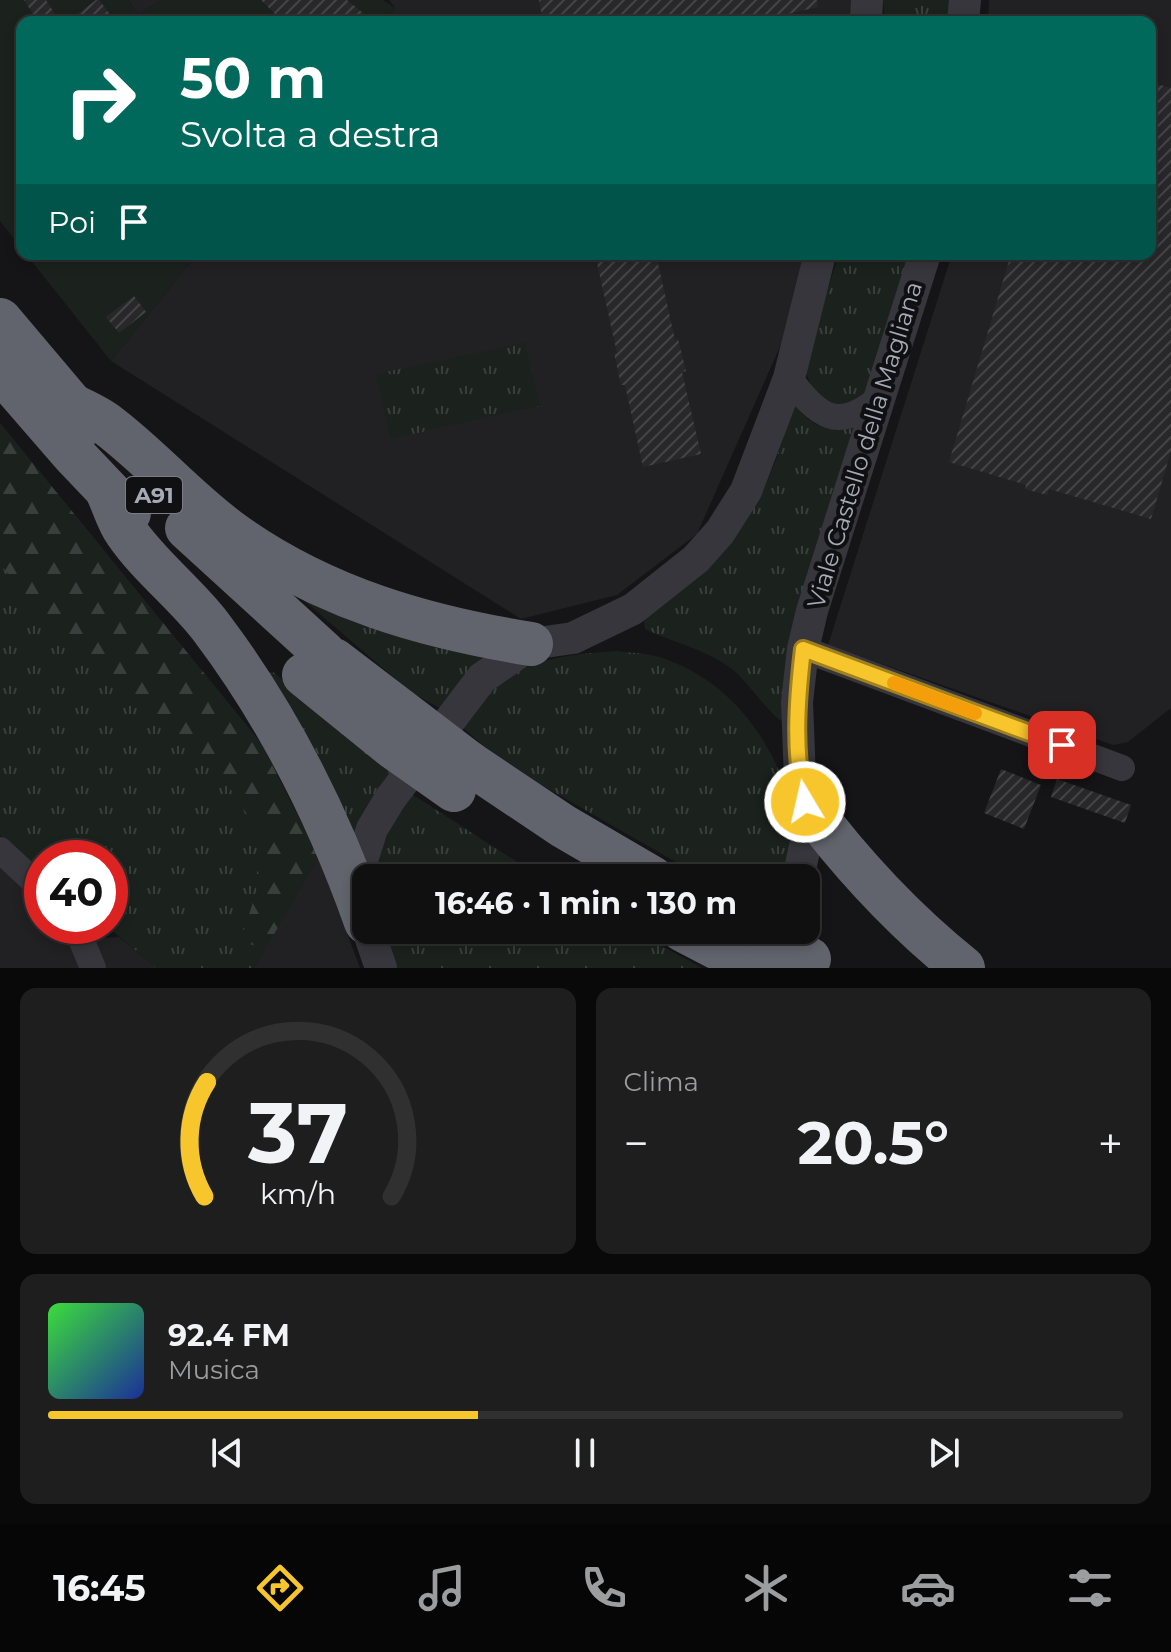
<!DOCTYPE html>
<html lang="it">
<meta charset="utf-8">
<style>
body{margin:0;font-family:Montserrat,sans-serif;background:#1e1e1f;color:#f1f3f6;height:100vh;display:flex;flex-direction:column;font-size:30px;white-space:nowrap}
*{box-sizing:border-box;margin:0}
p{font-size:26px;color:#9c9d9f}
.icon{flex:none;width:44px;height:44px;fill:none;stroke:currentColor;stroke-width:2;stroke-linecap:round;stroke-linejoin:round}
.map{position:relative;height:968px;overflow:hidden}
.drawer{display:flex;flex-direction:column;gap:20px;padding:20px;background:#090909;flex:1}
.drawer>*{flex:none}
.guide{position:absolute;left:16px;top:16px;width:1140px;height:244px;border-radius:16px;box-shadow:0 4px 12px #0003,0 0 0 2px #303031;background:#00695c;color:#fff;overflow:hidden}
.speed{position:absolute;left:24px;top:840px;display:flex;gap:16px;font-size:40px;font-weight:700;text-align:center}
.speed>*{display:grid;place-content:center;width:104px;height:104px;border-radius:50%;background:#101011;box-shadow:0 4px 12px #0003,0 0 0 2px #303031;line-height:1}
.speed .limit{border:12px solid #d22;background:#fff;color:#111}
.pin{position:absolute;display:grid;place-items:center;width:68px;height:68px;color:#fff;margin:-34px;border-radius:16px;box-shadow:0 4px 12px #0006}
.me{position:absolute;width:88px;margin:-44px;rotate:351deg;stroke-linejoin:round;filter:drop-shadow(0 0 6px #0008)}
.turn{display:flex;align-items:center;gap:28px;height:168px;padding:0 32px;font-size:36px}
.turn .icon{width:104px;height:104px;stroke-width:2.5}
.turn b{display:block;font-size:56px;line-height:68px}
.then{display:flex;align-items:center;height:76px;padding:0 32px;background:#0003;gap:16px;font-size:30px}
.big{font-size:60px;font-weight:700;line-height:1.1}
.drawer .tile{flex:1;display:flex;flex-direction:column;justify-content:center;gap:12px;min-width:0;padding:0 28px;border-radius:16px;background:#1e1e1f}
.drawer .dial{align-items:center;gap:0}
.dial svg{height:208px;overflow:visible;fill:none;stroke:#303031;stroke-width:7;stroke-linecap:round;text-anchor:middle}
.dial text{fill:#f1f3f6;stroke:none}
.song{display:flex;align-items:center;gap:24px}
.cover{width:96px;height:96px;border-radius:12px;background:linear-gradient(135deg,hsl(120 70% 55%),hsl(230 70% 35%))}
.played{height:8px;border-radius:4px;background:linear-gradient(90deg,#f7c62d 40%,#303031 40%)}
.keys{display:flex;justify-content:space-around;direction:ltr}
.heat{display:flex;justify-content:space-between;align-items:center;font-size:44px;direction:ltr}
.drawer .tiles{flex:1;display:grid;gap:20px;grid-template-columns:1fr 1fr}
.tile:last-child{grid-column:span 2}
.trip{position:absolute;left:352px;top:864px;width:468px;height:80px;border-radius:16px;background:#101011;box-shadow:0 4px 12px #0003,0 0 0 2px #303031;font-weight:700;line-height:80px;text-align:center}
.menu{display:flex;height:128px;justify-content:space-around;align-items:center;background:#060607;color:#9c9d9f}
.menu .icon{width:56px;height:56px}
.menu .on{color:#f7c62d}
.menu b{font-size:36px;color:#f1f3f6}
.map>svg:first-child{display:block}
</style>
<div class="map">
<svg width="1171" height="968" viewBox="0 0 1171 968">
<defs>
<pattern id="grass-tufts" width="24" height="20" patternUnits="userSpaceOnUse" patternTransform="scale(2)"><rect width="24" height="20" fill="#1b221d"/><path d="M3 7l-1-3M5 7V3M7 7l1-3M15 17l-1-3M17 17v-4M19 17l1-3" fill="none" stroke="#393f3c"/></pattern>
<pattern id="forest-firs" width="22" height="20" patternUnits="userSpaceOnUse" patternTransform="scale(2)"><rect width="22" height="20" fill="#1b221d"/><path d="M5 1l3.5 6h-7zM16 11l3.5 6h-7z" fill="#393f3c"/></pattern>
<pattern id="building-hatch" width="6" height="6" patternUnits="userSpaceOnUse" patternTransform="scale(2)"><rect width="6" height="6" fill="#28282b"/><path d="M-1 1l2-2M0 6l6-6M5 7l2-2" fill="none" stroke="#444448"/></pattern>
</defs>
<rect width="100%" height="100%" fill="#151517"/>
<!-- built -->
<g fill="#212124">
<polygon points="128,0 162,0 139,14"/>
<polygon points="389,0 852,0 852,22 384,22 395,8"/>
<polygon points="989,0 1171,0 1171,708 1128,742 1113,745 828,645 952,254 1150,254 1150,22 988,22"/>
<polygon points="197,254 805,254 783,340 697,534 617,595 521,619 111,361"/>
<polygon points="0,850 42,889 42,926 72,926 81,939 119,937 156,968 0,968"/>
<polygon points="319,857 360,968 254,968"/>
</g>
<!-- grass -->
<g fill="url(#grass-tufts)">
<polygon points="883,0 954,0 953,22 885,22"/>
<polygon points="839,254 915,254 875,387 851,403 836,405 819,395 810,383 805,370 806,358"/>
<polygon points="525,342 540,406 390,439 376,374"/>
<path d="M794,404C813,428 824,431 855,428L785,722C773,720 747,680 732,669C706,649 674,643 645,629L644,617L760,498L776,460Z"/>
<polygon points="0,423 110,558 319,857 254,968 156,968 107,926 110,926 110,858 42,858 42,871 0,835"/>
<polygon points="272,573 485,653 445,711 411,692"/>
<path d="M617,651C630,653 646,653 659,657C716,675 756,718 779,771C787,788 796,810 796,830C795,845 791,862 788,878H704L540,784L485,747L460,725C472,711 484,696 498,684C530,657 578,654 617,651Z"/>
<polygon points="273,672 398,779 355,851 269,673"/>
<polygon points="410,793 542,878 377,878 378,853"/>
<polygon points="381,930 633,930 702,968 391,968"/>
</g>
<!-- forest -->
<polygon fill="url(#forest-firs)" points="0,423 261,743 319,857 266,948 240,942 256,893 259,832 216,768 34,606 0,564"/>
<!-- pitch -->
<g fill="#1b221d">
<polygon points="0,0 128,0 139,14 162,0 262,0 276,15 293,22 221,22 215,19 212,22 22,22 22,249 0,221"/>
<polygon points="347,0 383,0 395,8 383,22 371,22"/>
<polygon points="26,254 197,254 111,361"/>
</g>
<!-- building -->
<g fill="url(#building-hatch)">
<polygon points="24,0 46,0 60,22 38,22"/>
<polygon points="96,0 99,0 116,22 67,22"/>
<polygon points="261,0 347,0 374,22 293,22 276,15"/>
<polygon points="539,0 817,0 818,7 753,22 543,22"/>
<polygon points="1150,82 1171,88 1171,451 1151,519 1049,489 1047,495 1025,489 1026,485 949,462 1011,254 1150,254"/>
<polygon points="595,254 656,254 675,340 678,339 686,371 682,372 701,454 643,467 625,385 621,385 614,353 617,353"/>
<polygon points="134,296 146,312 119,333 106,317"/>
<polygon points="1001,769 1041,785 1024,829 984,813"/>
<polygon points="1057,779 1131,805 1125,823 1051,797"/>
</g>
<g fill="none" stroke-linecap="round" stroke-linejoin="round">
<!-- minor -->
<g stroke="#36363c" stroke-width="26">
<path d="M789,378C818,416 837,433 879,398"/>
<polyline points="803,649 1122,768"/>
<polyline points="0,850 42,889"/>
<polyline points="72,926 81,939 93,968"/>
</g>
<!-- tertiary -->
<g stroke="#36363c" stroke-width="32">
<polyline points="866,22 867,0"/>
<polyline points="963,22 965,0"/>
<polyline points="798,878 806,842 805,802 800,779 797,702 803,649 812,611 925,254"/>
<polyline points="365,897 362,860 372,829 390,799 482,678 531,644 573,638 633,609 696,559 720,532 746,491 789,378 820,254"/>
<polyline points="368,930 381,968"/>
</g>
<!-- motorway -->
<g stroke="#62646d" stroke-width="44">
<polyline points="0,320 87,423"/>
<polyline points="0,370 73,454 129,513"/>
<path d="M67,403C80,409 94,415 105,423C151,457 188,502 235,535C324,598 425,627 531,644"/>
<path d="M108,493C114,506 118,521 126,532C150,567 185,593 211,627C278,716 329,817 366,922"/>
<polyline points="187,528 324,653"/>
<polyline points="469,763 563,826 652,878"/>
<path d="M805,802C852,865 902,919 963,968"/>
<polyline points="683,930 756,968"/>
</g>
<!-- motorway-bridge -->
<g stroke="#62646d" stroke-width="44">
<polyline points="334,660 469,763"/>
<polyline points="304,675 393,747 454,790"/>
<polyline points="751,930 809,959"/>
</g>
</g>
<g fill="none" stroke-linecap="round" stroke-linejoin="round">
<!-- route casing -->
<g stroke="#a1811d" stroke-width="20">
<path id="route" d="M805,802C793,752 797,700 803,649L1062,745"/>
</g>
<!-- route -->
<use href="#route" stroke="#f7c62d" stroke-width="14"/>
<!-- slow -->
<polyline stroke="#f59e0b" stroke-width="14" points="894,683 975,713"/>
</g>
<g text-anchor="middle" stroke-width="8" stroke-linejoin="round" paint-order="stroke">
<!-- shield labels -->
<rect fill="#101012" stroke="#797c86" stroke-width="2" x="126" y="477" width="56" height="36" rx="6"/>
<g font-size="22" font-weight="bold" fill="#a6aab7">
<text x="154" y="503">A91</text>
</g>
<!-- street labels -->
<g font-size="24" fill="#a6aab7" stroke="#101012">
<text transform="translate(865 445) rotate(-73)" y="8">Viale Castello della Magliana</text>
</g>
</g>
</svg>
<div class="speed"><div class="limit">40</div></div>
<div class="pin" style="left:1062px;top:745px;background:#d93025"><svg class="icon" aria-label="arrive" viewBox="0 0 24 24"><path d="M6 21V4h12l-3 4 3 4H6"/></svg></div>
<svg class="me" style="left:805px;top:802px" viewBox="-20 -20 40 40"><circle r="17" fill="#f7c62d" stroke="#fff" stroke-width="3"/><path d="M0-11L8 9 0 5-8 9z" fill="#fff"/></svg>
<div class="trip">16:46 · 1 min · 130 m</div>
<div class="guide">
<div class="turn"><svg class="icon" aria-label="right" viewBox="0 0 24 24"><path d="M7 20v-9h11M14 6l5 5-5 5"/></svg><div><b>50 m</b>Svolta a destra</div></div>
<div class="then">Poi<svg class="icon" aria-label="arrive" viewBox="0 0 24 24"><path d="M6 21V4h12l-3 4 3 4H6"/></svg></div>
</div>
</div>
<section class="drawer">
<div class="tiles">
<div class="tile dial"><svg viewBox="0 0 100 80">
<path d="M14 69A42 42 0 1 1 86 69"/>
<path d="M14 69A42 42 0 0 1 15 25" stroke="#f7c62d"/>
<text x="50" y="56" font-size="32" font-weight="700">37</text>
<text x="50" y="72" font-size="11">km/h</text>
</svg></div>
<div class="tile"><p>Clima</p>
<div class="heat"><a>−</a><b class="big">20.5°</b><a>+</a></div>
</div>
<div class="tile">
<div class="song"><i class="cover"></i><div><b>92.4 FM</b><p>Musica</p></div></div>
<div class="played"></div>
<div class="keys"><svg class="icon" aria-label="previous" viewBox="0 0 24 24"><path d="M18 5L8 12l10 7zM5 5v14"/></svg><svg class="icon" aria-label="pause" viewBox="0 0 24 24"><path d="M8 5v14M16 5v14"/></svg><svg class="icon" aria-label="next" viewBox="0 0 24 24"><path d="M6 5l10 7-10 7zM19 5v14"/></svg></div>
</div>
</div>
</section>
<nav class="menu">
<b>16:45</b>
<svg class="icon on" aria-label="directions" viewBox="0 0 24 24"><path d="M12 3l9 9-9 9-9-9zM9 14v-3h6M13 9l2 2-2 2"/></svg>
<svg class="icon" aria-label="music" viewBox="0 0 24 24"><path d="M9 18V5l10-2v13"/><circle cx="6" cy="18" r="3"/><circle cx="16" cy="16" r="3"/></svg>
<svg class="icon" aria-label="phone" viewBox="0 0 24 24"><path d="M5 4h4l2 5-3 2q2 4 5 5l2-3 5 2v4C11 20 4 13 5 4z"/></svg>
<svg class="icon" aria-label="climate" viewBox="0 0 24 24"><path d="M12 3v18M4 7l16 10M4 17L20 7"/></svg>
<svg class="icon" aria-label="car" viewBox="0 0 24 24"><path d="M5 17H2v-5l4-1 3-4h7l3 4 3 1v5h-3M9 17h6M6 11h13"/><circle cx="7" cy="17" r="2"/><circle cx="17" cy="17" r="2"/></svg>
<svg class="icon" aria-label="filters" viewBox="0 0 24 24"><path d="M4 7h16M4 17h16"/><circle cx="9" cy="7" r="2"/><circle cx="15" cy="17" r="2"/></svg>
</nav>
